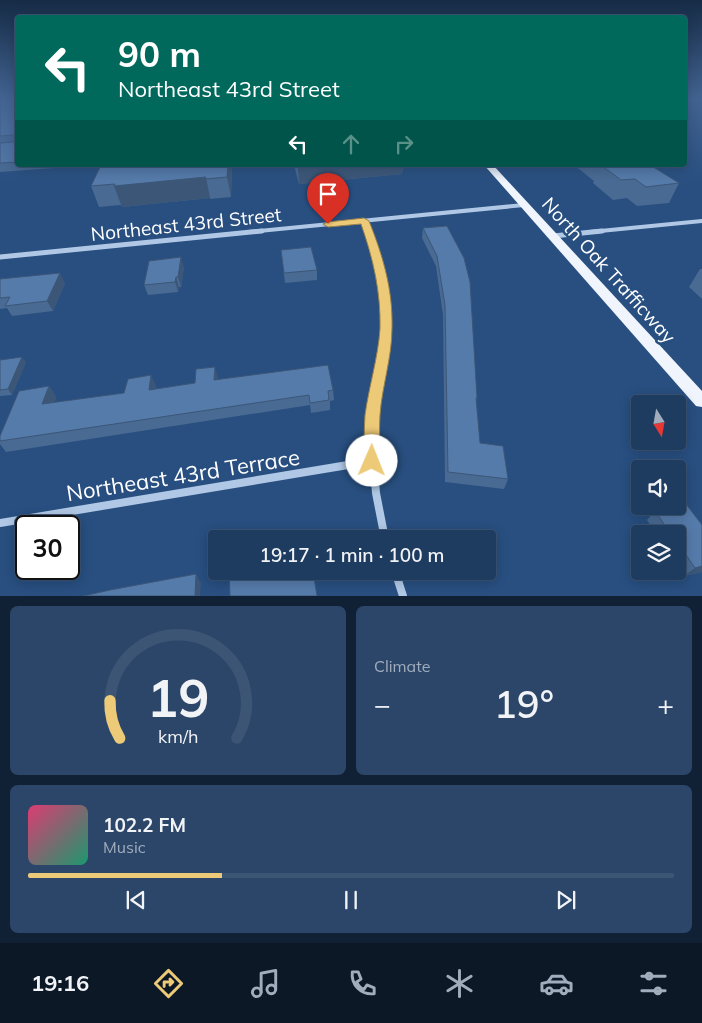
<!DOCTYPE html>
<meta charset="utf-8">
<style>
body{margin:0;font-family:Mulish,sans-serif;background:#2b4669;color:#f1f3f6;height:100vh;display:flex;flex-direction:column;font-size:19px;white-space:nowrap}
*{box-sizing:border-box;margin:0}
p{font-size:16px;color:#a1adbd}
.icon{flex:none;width:28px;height:28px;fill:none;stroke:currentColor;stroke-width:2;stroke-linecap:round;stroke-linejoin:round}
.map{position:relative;height:596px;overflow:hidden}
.side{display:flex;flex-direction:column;gap:10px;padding:10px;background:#102035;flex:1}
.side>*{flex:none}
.hud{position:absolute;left:15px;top:15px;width:672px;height:152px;border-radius:5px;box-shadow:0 2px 12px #0003,0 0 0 1px #3c5575;background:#00695c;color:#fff;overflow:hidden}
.needle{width:32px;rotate:169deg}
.fabs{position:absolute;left:631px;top:395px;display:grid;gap:10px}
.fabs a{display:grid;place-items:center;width:55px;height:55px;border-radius:5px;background:#1e3b60;box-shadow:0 2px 12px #0003,0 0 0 1px #3c5575;font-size:25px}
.speed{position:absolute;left:15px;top:515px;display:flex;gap:10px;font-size:25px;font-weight:700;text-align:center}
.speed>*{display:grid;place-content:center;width:65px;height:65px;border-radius:50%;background:#1e3b60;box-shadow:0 2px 12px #0003,0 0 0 1px #3c5575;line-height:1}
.speed .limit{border:2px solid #111;border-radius:8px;background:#fff;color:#111}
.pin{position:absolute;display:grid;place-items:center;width:42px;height:42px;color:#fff;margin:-51px -21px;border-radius:50% 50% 50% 0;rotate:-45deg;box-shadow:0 0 5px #0007}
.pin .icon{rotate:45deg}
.me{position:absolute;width:55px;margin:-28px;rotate:1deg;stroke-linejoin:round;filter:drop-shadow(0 0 4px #0008)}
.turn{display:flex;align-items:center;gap:18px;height:105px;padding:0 20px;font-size:22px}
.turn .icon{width:65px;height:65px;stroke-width:2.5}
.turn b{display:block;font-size:35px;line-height:42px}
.lanes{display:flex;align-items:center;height:48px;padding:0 20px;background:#0003;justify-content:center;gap:25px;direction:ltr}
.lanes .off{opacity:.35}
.big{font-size:38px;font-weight:600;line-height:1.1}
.side .card{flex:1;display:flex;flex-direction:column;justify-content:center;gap:8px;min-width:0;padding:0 18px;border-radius:8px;background:#2b4669}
.side .dial{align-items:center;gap:0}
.dial svg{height:130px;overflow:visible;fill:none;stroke:#3c5575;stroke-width:7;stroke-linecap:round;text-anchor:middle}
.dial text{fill:#f1f3f6;stroke:none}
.song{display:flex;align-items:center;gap:15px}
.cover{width:60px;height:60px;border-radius:8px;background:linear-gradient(135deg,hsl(340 70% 55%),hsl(160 70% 35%))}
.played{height:5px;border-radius:2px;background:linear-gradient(90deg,#edca77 30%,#3c5575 30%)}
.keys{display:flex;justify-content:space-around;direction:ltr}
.heat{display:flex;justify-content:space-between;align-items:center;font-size:28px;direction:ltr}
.side .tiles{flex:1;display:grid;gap:10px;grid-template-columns:1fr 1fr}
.card:last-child{grid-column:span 2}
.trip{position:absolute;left:208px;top:530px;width:288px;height:50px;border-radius:5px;background:#1e3b60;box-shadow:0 2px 12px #0003,0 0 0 1px #3c5575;font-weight:600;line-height:50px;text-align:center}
.dock{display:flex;height:80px;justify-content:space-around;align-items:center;background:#0c1826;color:#a1adbd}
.dock .icon{width:35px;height:35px}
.dock .active{color:#edca77}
.dock b{font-size:22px;color:#f1f3f6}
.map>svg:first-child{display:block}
</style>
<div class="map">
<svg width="702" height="596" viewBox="0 0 702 596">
<rect width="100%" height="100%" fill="#284f80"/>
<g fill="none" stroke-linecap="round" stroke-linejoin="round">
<!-- street-far3 -->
<g stroke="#b0c8e5" stroke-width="4">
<polyline points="365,221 369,232"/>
<polyline points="249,232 524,205"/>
<polyline points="590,232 702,221"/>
</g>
<!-- street-far2 -->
<g stroke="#b0c8e5" stroke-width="5">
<polyline points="368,231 383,288 386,326"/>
<polyline points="553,236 602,231"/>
<polyline points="0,257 262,231"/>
</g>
<!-- street-far1 -->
<path stroke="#b0c8e5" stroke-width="6" d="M372,445C372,404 385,366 386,325"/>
<!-- street -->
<g stroke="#b0c8e5" stroke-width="8">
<polyline points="372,444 376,493 385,539"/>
<polyline points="0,523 372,461"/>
<polyline points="395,571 403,596"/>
</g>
<!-- primary -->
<polygon fill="#f0f5fd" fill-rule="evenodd" points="484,165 493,165 702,391 702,407 696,406"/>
</g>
<!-- wall -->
<g fill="#496a92">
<polygon points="0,99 18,99 18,165 82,165 81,166 0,172"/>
<polygon points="232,165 231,197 210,199 210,198 122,207 121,205 99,207 91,186"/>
<polygon points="294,165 403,165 402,174 299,184"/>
<polygon points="574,165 650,165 679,183 669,203 637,206 627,198 613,200 593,183 594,181"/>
<polygon points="447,226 477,398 476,402 480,443 508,479 504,489 445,482 443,315 436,266 422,238 423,228"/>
<polygon points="281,250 317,270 317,280 285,283"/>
<polygon points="184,267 181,287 179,287 178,292 148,295 144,285"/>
<polygon points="700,269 702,269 702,299 689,287"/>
<polygon points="0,279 65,283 53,311 12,316 7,308 0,309"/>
<polygon points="0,360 26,362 12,395 0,396"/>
<polygon points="218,377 218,380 333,390 334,400 330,401 330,410 311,413 310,405 6,452 0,444 0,436 49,386 56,397 54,403 124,393 156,386 155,389 195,383"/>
<polygon points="686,504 702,525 702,572 684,576 678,566 678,534 656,534 647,520 655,511"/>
</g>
<!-- shaded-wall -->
<g fill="#3c5677">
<polygon points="228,165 232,165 231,197 227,177"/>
<polygon points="331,165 403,165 402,174 299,184 298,168"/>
<polygon points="206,177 210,198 122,207 114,186"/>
<polygon points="181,257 184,267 181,287 178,277"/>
<polygon points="60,273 65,283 53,311 47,301"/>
<polygon points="176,277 179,287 178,292 175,282"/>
<polygon points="22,357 26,362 12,395 8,389"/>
<polygon points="215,367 218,377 217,391 214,380"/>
<polygon points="151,375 156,386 153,400 149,390"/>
<polygon points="49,386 56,397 50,415 42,404"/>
<polygon points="702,566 702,572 684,576 695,568"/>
<polygon points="196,574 201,583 200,596 195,596"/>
</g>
<!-- building -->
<g fill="#557baa" stroke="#3c5677">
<polygon points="0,99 18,99 18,139 14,135 0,136"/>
<polygon points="18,139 18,162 0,163 0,143 14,142"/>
<polygon points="101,165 228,165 227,177 205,179 206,177 114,186 115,184 91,186"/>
<polygon points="297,165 331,165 298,168"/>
<polygon points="601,165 650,165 679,183 646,187 635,179 621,180"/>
<polygon points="447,226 464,258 470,282 477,398 476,398 480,443 503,446 508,479 448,472 445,305 437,256 423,228"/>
<polygon points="311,247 317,270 284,273 281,250"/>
<polygon points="181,257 178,277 176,277 175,282 144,285 149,261"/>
<polygon points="60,273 47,301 5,306 10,297 0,298 0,279"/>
<polygon points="22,357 8,389 0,390 0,360"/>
<polygon points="328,365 333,390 328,391 329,400 310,403 309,395 0,441 0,436 19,391 49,386 42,404 124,393 128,379 151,375 149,390 195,383 196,369 215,367 214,380"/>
<polygon points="686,504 702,525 702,566 695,568 678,543 678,534 671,534 655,511"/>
<polygon points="229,571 313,571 317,596 230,596"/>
<polygon points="196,574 195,596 83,596 110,590"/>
</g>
<!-- sky -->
<linearGradient id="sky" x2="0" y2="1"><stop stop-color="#162b46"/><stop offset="0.54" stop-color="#426391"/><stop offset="1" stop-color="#426391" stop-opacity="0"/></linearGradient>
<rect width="702" height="183" fill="url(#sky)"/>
<!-- route -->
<path fill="#edca77" stroke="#9a834d" d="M364,218L369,221C383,256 393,290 392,328C392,358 382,386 380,415C379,430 380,446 380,461L377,466L372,468L366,466L364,461C364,446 364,430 365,415C369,386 378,358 380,329C381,292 373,258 361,224L328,227L323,224L328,222Z"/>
<g text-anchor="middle" stroke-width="5" stroke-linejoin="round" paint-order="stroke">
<!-- street labels -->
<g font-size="19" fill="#fff" stroke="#284f80">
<text transform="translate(186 224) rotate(-6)" y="7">Northeast 43rd Street</text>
<text transform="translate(609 270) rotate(48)" y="7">North Oak Trafficway</text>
</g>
<!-- near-street labels -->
<g font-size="22" fill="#fff" stroke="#284f80">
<text transform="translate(183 475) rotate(-9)" y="8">Northeast 43rd Terrace</text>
</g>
</g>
</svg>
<div class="fabs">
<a><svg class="needle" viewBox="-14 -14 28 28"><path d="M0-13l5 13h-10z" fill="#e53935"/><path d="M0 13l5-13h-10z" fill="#a1adbd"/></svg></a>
<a><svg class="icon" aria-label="sound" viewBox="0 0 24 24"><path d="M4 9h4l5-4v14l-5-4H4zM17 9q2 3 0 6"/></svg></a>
<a><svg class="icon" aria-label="layers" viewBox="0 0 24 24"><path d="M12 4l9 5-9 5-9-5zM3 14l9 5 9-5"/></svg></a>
</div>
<div class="speed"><div class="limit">30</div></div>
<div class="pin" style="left:328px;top:224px;background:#d93025"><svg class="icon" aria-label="arrive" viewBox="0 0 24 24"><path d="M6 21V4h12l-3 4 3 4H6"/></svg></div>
<svg class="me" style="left:372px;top:461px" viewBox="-20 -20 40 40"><circle r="19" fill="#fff"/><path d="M0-13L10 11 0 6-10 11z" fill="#edca77"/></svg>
<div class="trip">19:17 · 1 min · 100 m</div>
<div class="hud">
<div class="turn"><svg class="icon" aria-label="left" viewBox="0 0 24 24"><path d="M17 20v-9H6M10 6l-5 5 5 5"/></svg><div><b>90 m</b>Northeast 43rd Street</div></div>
<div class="lanes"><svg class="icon" aria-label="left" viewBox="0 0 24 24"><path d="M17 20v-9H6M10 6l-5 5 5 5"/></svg><svg class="icon off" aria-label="ahead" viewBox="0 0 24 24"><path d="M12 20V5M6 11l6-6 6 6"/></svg><svg class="icon off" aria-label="right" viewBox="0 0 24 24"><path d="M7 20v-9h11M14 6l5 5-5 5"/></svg></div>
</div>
</div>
<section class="side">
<div class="tiles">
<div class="card dial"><svg viewBox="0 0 100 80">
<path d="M14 69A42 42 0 1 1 86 69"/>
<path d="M14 69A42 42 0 0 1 8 46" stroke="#edca77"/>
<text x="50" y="56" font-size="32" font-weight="700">19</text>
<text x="50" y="72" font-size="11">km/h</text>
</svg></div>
<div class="card"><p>Climate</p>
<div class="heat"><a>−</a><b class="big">19°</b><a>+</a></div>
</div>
<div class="card">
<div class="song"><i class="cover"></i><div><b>102.2 FM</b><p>Music</p></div></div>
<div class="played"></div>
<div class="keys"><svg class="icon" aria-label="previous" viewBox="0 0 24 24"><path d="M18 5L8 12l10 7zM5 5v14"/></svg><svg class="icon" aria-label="pause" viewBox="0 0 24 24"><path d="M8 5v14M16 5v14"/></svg><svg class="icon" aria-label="next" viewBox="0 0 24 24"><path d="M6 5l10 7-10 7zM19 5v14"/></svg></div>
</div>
</div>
</section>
<nav class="dock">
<b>19:16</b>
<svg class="icon active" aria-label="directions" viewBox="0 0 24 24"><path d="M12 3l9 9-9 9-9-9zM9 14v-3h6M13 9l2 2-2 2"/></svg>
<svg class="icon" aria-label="music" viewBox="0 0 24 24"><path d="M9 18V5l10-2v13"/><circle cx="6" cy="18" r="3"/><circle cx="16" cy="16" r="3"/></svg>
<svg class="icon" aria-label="phone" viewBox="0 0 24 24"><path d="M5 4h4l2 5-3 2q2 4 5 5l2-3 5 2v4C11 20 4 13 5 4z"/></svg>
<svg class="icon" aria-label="climate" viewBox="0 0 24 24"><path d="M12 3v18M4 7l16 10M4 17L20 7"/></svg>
<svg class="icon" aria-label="car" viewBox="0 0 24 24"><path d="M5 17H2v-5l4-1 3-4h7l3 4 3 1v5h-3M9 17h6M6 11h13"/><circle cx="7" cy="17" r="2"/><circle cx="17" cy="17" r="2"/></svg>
<svg class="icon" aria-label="filters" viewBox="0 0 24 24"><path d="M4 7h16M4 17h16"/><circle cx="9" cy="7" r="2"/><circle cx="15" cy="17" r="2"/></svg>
</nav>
